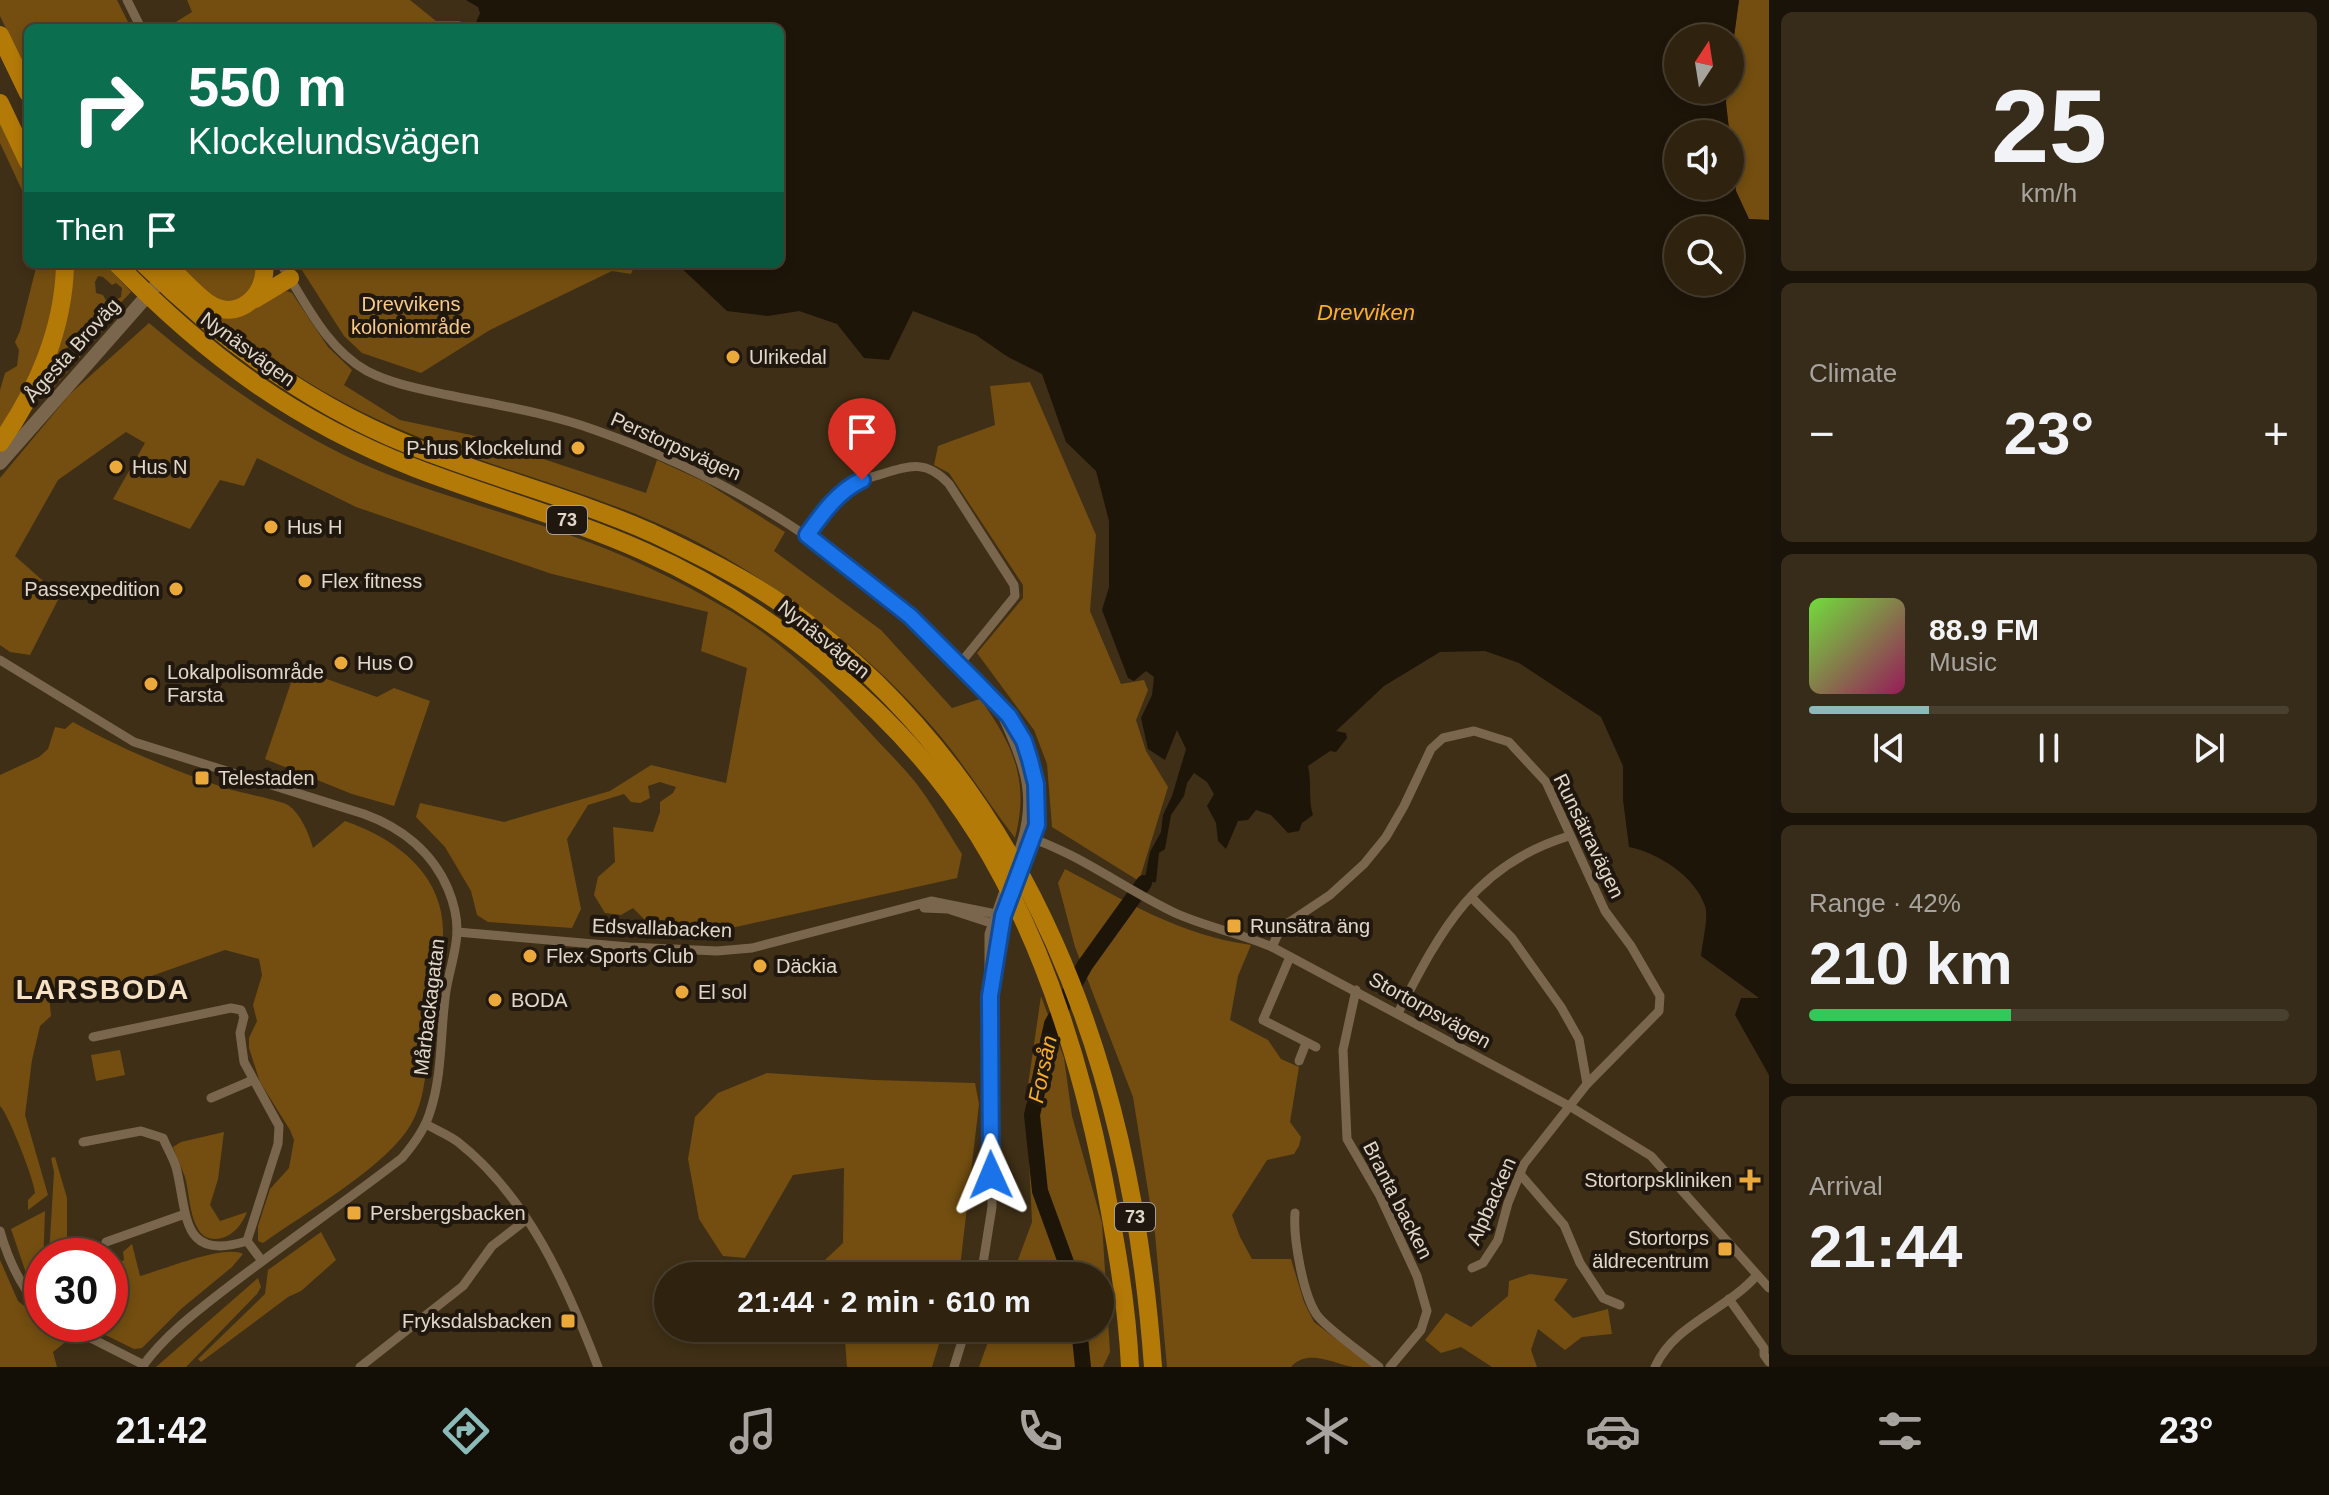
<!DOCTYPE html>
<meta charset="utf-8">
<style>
body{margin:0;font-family:Arial,sans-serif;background:#372b19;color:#f1f3f6;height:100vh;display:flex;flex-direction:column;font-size:30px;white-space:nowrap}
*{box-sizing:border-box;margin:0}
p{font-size:26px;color:#a7a49f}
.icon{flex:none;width:44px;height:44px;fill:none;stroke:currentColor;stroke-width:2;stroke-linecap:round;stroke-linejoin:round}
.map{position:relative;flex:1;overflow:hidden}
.details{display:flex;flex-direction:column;gap:12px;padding:12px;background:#1a1309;width:560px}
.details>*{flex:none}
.hud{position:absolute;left:24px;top:24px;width:760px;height:244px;border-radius:12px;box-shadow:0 4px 12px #0003,0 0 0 2px #4a4030;background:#0b6e4f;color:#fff;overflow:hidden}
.needle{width:52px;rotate:12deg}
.buttons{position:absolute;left:1664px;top:24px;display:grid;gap:16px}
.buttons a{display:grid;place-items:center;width:80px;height:80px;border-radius:50%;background:#2f2310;box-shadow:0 4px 12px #0003,0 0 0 2px #4a4030;font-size:40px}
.speed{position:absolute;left:24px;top:1238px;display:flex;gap:16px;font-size:40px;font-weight:700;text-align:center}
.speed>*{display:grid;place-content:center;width:104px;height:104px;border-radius:50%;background:#2f2310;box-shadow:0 4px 12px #0003,0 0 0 2px #4a4030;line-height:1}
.speed .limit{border:12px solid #d22;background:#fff;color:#111}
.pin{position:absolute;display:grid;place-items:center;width:68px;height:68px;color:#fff;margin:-82px -34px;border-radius:50% 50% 50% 0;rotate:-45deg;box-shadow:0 0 8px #0007}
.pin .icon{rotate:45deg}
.me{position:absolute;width:88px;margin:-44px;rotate:359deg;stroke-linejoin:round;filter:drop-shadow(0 0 6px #0008)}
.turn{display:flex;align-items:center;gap:28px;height:168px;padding:0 32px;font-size:36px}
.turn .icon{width:104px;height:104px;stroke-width:2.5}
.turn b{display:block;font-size:56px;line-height:68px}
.then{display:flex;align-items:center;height:76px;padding:0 32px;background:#0003;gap:16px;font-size:30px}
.big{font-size:60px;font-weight:600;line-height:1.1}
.details .tile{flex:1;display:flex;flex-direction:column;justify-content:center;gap:12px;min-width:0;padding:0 28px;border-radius:12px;background:#372b19}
.details .dial{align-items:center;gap:0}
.dial b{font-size:104px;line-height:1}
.song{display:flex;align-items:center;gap:24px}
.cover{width:96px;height:96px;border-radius:12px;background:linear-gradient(135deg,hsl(100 70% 55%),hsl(330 70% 35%))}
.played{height:8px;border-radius:4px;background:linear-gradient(90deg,#8bbbb9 25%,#4a4030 25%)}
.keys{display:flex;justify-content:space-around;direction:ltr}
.heat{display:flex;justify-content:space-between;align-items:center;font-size:44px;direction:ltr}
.charge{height:12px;border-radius:6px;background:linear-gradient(90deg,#34c759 42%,#4a4030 0)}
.trip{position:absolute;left:654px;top:1262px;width:460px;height:80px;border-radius:40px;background:#2f2310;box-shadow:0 4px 12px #0003,0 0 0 2px #4a4030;font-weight:600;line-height:80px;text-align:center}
.tabs{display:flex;height:128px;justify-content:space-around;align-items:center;background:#130e06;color:#a7a49f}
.tabs .icon{width:56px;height:56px}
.tabs .current{color:#8bbbb9}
.tabs b{font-size:36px;color:#f1f3f6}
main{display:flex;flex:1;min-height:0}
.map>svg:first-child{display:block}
</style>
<main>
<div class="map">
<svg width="1769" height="1367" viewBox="0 0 1769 1367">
<rect width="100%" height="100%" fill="#3f2f16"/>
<!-- green -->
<g fill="#734e10" fill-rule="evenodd">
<polygon points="0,0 117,0 131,28 28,28 28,74 0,16"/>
<polygon points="187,0 410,0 436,21 459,21 479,28 166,28 192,12"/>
<polygon points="1739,0 1769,0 1769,220 1749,219 1736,191 1726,103 1727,90 1730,90 1730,66"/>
<polygon points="0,120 28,176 28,203 0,143"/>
<polygon points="37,264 61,264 43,351 0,436 0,390 5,373 17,366 19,350 15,342 20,331"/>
<path d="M71,264H105L131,292L109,315L49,362ZM98,276L103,277L112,285L116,283L122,288L121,297L108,304L103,295L96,293L95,282Z"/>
<polygon points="184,264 259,264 256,292 224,305 179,271"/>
<polygon points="298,264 635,264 631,274 612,271 490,330 421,373 362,353 344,336"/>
<path d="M287,291L292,293L328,347L352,370L344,385L400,420L471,435L646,493L657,460L705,482L785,532L774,551L881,630L952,708L980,699C1013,744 1030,781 1015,838C988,803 965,765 936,731C877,662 804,604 726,558C629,500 515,477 411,434C330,401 273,362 204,309L271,297Z"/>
<path d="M149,323C219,382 293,434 377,470C441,496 508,513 572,536C623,554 674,578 720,605C781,639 829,687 875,738C889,753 904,768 916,783C933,805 947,831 962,854L957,878L713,932L645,920L633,908L621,915L605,913L594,895L598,877L615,862L613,827L653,832L660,812V802L673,793L676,787L660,782L648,786L650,798L640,803L631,802L624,794L588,805L567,839L581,909L572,928L488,922L477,915L471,891L445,847L416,817L420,803L504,822L610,791L651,765L726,783L747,668L701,651L708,612L552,574L356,507L257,458L244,486L220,480L190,529L113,499L145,443L126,432L58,480L15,556L60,596L30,655L10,652L0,645V478L70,394Z"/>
<polygon points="105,328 54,387 45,384 48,368 63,360"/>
<polygon points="1030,382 1096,535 1090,611 1121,684 1144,680 1148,690 1136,720 1146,751 1168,787 1139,881 1052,827 1047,764 1034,730 977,653 1023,598 1023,585 949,473 934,465 938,446 995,425 990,386"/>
<polygon points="296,668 377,697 394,688 430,701 394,806 352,794 265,759"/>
<path d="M73,722C124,750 168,768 222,787C236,792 280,800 288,805C301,814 309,834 313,848L345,821C397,839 446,876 443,937C442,966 433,997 429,1027C426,1061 428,1102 406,1132C377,1172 305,1213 263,1243L258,1241V1226L270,1189L289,1168L294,1140L290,1130L260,1082L249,1048V1038L257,1021L253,1005L262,975L259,959L225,950L126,985C104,965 72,986 49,995L51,1016L40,1026L32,1060L25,1115L48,1195L28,1210V1200L35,1193C35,1182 8,1113 0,1106V775L39,757L48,749L55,727L65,729Z"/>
<path d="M1065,869C1128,902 1179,935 1251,945L1238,976L1230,1020L1268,1040L1281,1059L1299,1067L1290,1122L1301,1137L1299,1146L1294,1154L1267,1160L1232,1215L1240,1237L1252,1259H1291L1304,1302L1314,1322L1373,1367C1366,1367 1359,1367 1353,1367C1334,1364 1308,1348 1291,1367H1167L1155,1234L1133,1097L1075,947L1058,883Z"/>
<polygon points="1041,996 1064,1058 1072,1116 1102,1223 1110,1352 1103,1367 979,1367 993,1328 1100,1328 1100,1276 1012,1276 1032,1222 1026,1099"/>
<polygon points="120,1050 125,1075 96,1081 91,1055"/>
<polygon points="767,1073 874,1080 975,1083 979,1104 959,1276 808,1276 843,1243 844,1168 793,1175 745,1258 723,1256 699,1219 688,1159 695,1117 718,1093"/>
<path d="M224,1132L218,1179L210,1205L220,1221L247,1212C242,1224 234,1235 222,1238C189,1247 191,1197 185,1177C181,1167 177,1157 173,1147L181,1142Z"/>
<polygon points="55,1157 67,1198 67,1256 49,1256 54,1172 51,1158"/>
<polygon points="45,1211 42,1296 26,1273 11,1229"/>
<polygon points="321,1232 336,1260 301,1291 288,1297 201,1362 198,1359 265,1294 268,1270"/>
<path d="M132,1244L140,1276C162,1270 225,1244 243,1254L232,1267L181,1309L142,1348L134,1349L83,1324H110V1272L112,1266L124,1260L123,1252Z"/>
<polygon points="0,1260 18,1301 42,1320 42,1324 48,1324 69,1339 53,1352 57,1367 0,1367"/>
<polygon points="1530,1274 1568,1279 1554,1300 1573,1318 1608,1309 1612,1334 1582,1337 1565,1350 1538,1329 1531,1350 1537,1367 1492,1367 1461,1347 1441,1353 1425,1340 1446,1313 1471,1327 1508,1296 1509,1281"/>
<polygon points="258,1278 261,1287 257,1294 186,1367 156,1367"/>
<polygon points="844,1328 944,1328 932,1367 847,1367"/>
</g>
<!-- water -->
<path fill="#1e1509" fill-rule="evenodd" d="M466,0H1739L1730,66V38H1678V90H1727L1726,103L1736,191L1749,219L1769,220V1075L1735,1015L1741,998H1759L1701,956C1702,944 1709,916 1705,906C1695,876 1658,853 1629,847L1623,800V766L1601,717L1519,663L1485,651L1440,652L1384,686L1336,731L1346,733L1347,738L1336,752L1330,751L1308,766C1312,783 1308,799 1313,815L1302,823L1299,831L1288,833L1271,815L1256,810L1248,820L1238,821L1226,849L1218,841L1216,823L1207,806L1214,794L1207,782L1194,773L1187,783L1184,796L1171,815L1165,849L1159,853L1156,882L1144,883L1150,852L1161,832L1163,815L1172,796L1186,749L1177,730L1165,760L1148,749L1141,718L1152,695L1154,677L1146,671L1134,681L1128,678L1102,610L1109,587V521L1096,471L1066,442L1042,374L1008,357L976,335L913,311L889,360L864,358L837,324L799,311L768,316L727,311L677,264H780V28H479L475,25L480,13L478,7ZM1678,134H1730V186H1678ZM1678,230H1730V282H1678Z"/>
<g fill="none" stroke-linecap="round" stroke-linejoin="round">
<!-- river -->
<g stroke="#1e1509" stroke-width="16">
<polyline points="1071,1276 1040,1191 1032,1115 1052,1024 1085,965 1144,883"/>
<polyline points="1079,1328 1083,1367"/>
</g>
<!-- minor -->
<g stroke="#79664d" stroke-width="9">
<polyline points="127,0 141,28"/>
<path d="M281,264C306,303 326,348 367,371C392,384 421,389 448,395C497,405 548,413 595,430C737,480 847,553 953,659C978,684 1009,709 1024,741C1047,791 1038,827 1019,875"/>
<path d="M807,535C820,517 834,496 853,484C861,479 873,477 882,474C911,465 927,460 949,484L1014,585L1015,596L959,665"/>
<path d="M0,660L134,742L364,814C400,827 432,851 448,889C453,901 457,917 457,930C457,950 449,971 446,991C440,1031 443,1073 430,1112C425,1129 414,1144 402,1158C345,1202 285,1243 228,1287C197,1311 165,1335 142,1367"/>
<path d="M1000,711C1027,771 1039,799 1014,864"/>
<path d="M1025,836C1078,853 1123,888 1173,912C1205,927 1240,933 1272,947L1571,1107L1651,1156L1769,1288"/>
<polyline points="1471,897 1512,938 1561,1007 1579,1039 1587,1084"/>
<polyline points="924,908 948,909 994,924"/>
<polyline points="457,932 629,947 717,951 752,948 931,901 1001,915"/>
<polyline points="1272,947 1278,934 1288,923 1330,895 1364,864 1386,837 1404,806 1431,749 1443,738 1474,731 1509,742 1546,782 1605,911 1631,946 1660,996 1659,1011 1587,1084 1524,1164 1508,1203 1498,1240 1483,1263 1472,1268"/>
<polyline points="1290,957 1263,1020 1316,1047"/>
<polyline points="989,976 989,934 1006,885"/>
<polyline points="1356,990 1343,1050 1347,1139 1380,1196 1417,1276 1427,1311 1421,1330 1390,1367"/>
<polyline points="990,996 998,936 1011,896"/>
<path d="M1398,1013C1441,930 1474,865 1569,836"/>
<polyline points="93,1037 231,1008 241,1010 244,1017 240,1033 244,1062 279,1126 278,1144 247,1241 262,1261"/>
<polyline points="1299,1061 1306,1043"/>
<polyline points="211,1098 253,1080"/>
<path d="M426,1124C436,1130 449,1135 458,1142C529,1198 567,1286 598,1367"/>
<path d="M83,1142L141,1131L163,1138C167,1148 173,1157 176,1167C188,1214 180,1262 247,1241"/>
<polyline points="1520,1174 1564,1225 1580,1263 1603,1298 1620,1305"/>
<path d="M1295,1213C1293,1238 1303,1295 1317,1315C1326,1328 1365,1355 1379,1367"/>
<path d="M0,1231C8,1259 22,1289 42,1310"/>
<polyline points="106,1242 185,1214"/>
<polyline points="981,1276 992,1207 990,991"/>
<polyline points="1729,1299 1764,1348 1764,1355 1769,1362"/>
<polyline points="63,1324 144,1365"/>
<polyline points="360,1367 463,1286 492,1246 526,1220"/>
<polyline points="954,1367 966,1328"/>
<path d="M1655,1367C1674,1324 1727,1310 1757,1275"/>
</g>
<!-- secondary -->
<polyline stroke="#79664d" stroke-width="14" points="0,463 154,288"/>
<!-- motorway -->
<g stroke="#b47a08" stroke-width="18">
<polyline points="0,35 28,93"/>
<polyline points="0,103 28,162"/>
<path d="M117,264C207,356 294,421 415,468C490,497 569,518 643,551C772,608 903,715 978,835C1042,938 1079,1056 1103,1175C1115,1238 1127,1303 1130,1367"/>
<path d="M144,264C221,340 308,404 409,445C489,477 573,498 652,533C698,555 745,578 786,607C1034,785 1132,1073 1153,1367"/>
<path d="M167,264C180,277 193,292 208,303C237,323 268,295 264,264"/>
<polyline points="255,299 290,278"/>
<path d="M0,443C37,391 64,328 65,264"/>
</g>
</g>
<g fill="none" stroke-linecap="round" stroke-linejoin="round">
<!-- route casing -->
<g stroke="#114b97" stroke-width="20">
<path id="route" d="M862,480C838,491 822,514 807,535L910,616L977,683L1009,716L1024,741L1030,760L1036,784L1037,825L1003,916L990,996L991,1175"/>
</g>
<!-- route -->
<use href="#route" stroke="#1a73e8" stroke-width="14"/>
</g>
<!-- markers -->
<g fill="#eca93b" stroke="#20180e" stroke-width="3">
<circle cx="733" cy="357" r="8"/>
<circle cx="578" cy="448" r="8"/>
<circle cx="116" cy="467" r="8"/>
<circle cx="271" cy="527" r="8"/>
<circle cx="305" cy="581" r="8"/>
<circle cx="176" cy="589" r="8"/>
<circle cx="341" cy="663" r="8"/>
<circle cx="151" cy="684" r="8"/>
<rect x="194" y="770" width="16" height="16" rx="4"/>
<rect x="1226" y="918" width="16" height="16" rx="4"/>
<circle cx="530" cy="956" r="8"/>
<circle cx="760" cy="966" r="8"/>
<circle cx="682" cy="992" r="8"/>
<circle cx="495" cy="1000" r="8"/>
<path d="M1746 1168h8v8h8v8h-8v8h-8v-8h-8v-8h8z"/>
<rect x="346" y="1205" width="16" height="16" rx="4"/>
<rect x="1717" y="1241" width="16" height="16" rx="4"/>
<rect x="560" y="1313" width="16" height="16" rx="4"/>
</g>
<g text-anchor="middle" stroke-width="8" stroke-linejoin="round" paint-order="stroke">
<!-- shield labels -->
<g fill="#20180e" stroke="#a89e92" stroke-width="2">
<rect x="547" y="506" width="40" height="28" rx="6"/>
<rect x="1115" y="1203" width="40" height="28" rx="6"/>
</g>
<g font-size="18" font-weight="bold" fill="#e2d8ca">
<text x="567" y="526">73</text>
<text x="1135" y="1223">73</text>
</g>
<!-- park labels -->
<g font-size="20" fill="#f7ca8a" stroke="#20180e">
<text x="411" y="311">Drevvikens<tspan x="411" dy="23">koloniområde</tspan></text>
</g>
<!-- street labels -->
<g font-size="20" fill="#e2d8ca" stroke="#20180e">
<text transform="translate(248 349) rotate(36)" y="7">Nynäsvägen</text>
<text transform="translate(72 350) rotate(-48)" y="7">Ågesta Broväg</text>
<text transform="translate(676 446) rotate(24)" y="7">Perstorpsvägen</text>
<text transform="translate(824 639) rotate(39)" y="7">Nynäsvägen</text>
<text transform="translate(1589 836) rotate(64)" y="7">Runsätravägen</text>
<text transform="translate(662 928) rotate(2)" y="7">Edsvallabacken</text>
<text transform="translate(429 1007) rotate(-83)" y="7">Mårbackagatan</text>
<text transform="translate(1430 1010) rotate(29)" y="7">Stortorpsvägen</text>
<text transform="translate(1398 1200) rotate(63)" y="7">Branta backen</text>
<text transform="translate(1491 1201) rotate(-66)" y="7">Alpbacken</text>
</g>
<!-- poi labels -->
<g font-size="20" fill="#e2d8ca" stroke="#20180e" text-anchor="start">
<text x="749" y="364">Ulrikedal</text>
<text x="562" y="455" text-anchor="end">P-hus Klockelund</text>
<text x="132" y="474">Hus N</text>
<text x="287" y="534">Hus H</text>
<text x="321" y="588">Flex fitness</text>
<text x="160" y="596" text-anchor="end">Passexpedition</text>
<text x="357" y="670">Hus O</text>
<text x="167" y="679">Lokalpolisområde<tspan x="167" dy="23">Farsta</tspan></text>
<text x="218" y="785">Telestaden</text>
<text x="1250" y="933">Runsätra äng</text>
<text x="546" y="963">Flex Sports Club</text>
<text x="776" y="973">Däckia</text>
<text x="698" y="999">El sol</text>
<text x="511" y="1007">BODA</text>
<text x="1732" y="1187" text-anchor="end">Stortorpskliniken</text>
<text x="370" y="1220">Persbergsbacken</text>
<text x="1709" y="1245" text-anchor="end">Stortorps<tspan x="1709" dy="23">äldrecentrum</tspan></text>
<text x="552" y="1328" text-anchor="end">Fryksdalsbacken</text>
</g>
<!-- water labels -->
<g font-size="22" font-style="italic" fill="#faae29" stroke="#20180e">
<text x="1366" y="320">Drevviken</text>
<text transform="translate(1042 1069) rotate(-78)" y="8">Forsån</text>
</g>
<!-- district labels -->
<g font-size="28" font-weight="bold" letter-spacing="2" fill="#f6e1c4" stroke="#20180e">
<text x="103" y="999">LARSBODA</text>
</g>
</g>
</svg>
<div class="buttons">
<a><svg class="needle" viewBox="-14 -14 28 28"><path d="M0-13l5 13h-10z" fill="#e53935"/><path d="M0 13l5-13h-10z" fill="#a7a49f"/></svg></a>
<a><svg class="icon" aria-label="sound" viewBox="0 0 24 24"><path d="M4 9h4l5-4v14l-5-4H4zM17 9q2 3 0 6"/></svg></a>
<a><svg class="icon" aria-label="search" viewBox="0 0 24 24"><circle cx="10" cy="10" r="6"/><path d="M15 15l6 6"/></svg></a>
</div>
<div class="speed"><div class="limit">30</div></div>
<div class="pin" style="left:862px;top:480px;background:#d93025"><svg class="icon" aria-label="arrive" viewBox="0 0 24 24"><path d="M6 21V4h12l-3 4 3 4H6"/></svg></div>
<svg class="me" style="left:991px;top:1175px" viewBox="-20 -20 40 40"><path d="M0-17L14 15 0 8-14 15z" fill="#1a73e8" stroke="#fff" stroke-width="4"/></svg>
<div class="trip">21:44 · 2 min · 610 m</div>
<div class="hud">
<div class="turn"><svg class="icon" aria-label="right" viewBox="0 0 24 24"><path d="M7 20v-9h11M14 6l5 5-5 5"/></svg><div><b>550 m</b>Klockelundsvägen</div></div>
<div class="then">Then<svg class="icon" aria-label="arrive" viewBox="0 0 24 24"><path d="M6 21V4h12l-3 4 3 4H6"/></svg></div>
</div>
</div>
<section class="details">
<div class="tile dial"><b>25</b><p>km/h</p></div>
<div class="tile"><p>Climate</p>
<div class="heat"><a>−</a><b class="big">23°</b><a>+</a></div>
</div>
<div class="tile">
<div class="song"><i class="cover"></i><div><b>88.9 FM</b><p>Music</p></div></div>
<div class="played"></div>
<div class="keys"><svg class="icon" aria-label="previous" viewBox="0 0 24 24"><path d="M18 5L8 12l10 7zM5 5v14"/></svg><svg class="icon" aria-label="pause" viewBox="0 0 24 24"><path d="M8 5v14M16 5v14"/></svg><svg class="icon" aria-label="next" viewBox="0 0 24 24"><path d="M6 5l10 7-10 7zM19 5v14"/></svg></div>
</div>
<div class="tile"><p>Range · 42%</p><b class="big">210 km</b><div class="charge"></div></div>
<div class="tile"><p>Arrival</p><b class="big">21:44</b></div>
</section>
</main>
<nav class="tabs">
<b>21:42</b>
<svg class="icon current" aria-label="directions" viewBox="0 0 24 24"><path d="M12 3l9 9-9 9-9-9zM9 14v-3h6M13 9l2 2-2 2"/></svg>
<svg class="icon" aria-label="music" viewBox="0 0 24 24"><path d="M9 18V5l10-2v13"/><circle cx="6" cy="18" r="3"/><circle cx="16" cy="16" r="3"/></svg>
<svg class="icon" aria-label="phone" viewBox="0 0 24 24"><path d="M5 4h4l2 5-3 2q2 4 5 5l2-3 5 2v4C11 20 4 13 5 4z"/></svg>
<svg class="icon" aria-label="climate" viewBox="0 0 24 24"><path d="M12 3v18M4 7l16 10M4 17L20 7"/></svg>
<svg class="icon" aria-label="car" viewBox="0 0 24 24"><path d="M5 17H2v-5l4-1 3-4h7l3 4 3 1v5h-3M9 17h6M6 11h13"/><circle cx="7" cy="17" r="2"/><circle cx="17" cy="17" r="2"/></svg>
<svg class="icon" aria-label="filters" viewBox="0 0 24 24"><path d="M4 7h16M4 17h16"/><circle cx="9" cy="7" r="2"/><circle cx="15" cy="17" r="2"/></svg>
<b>23°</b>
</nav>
